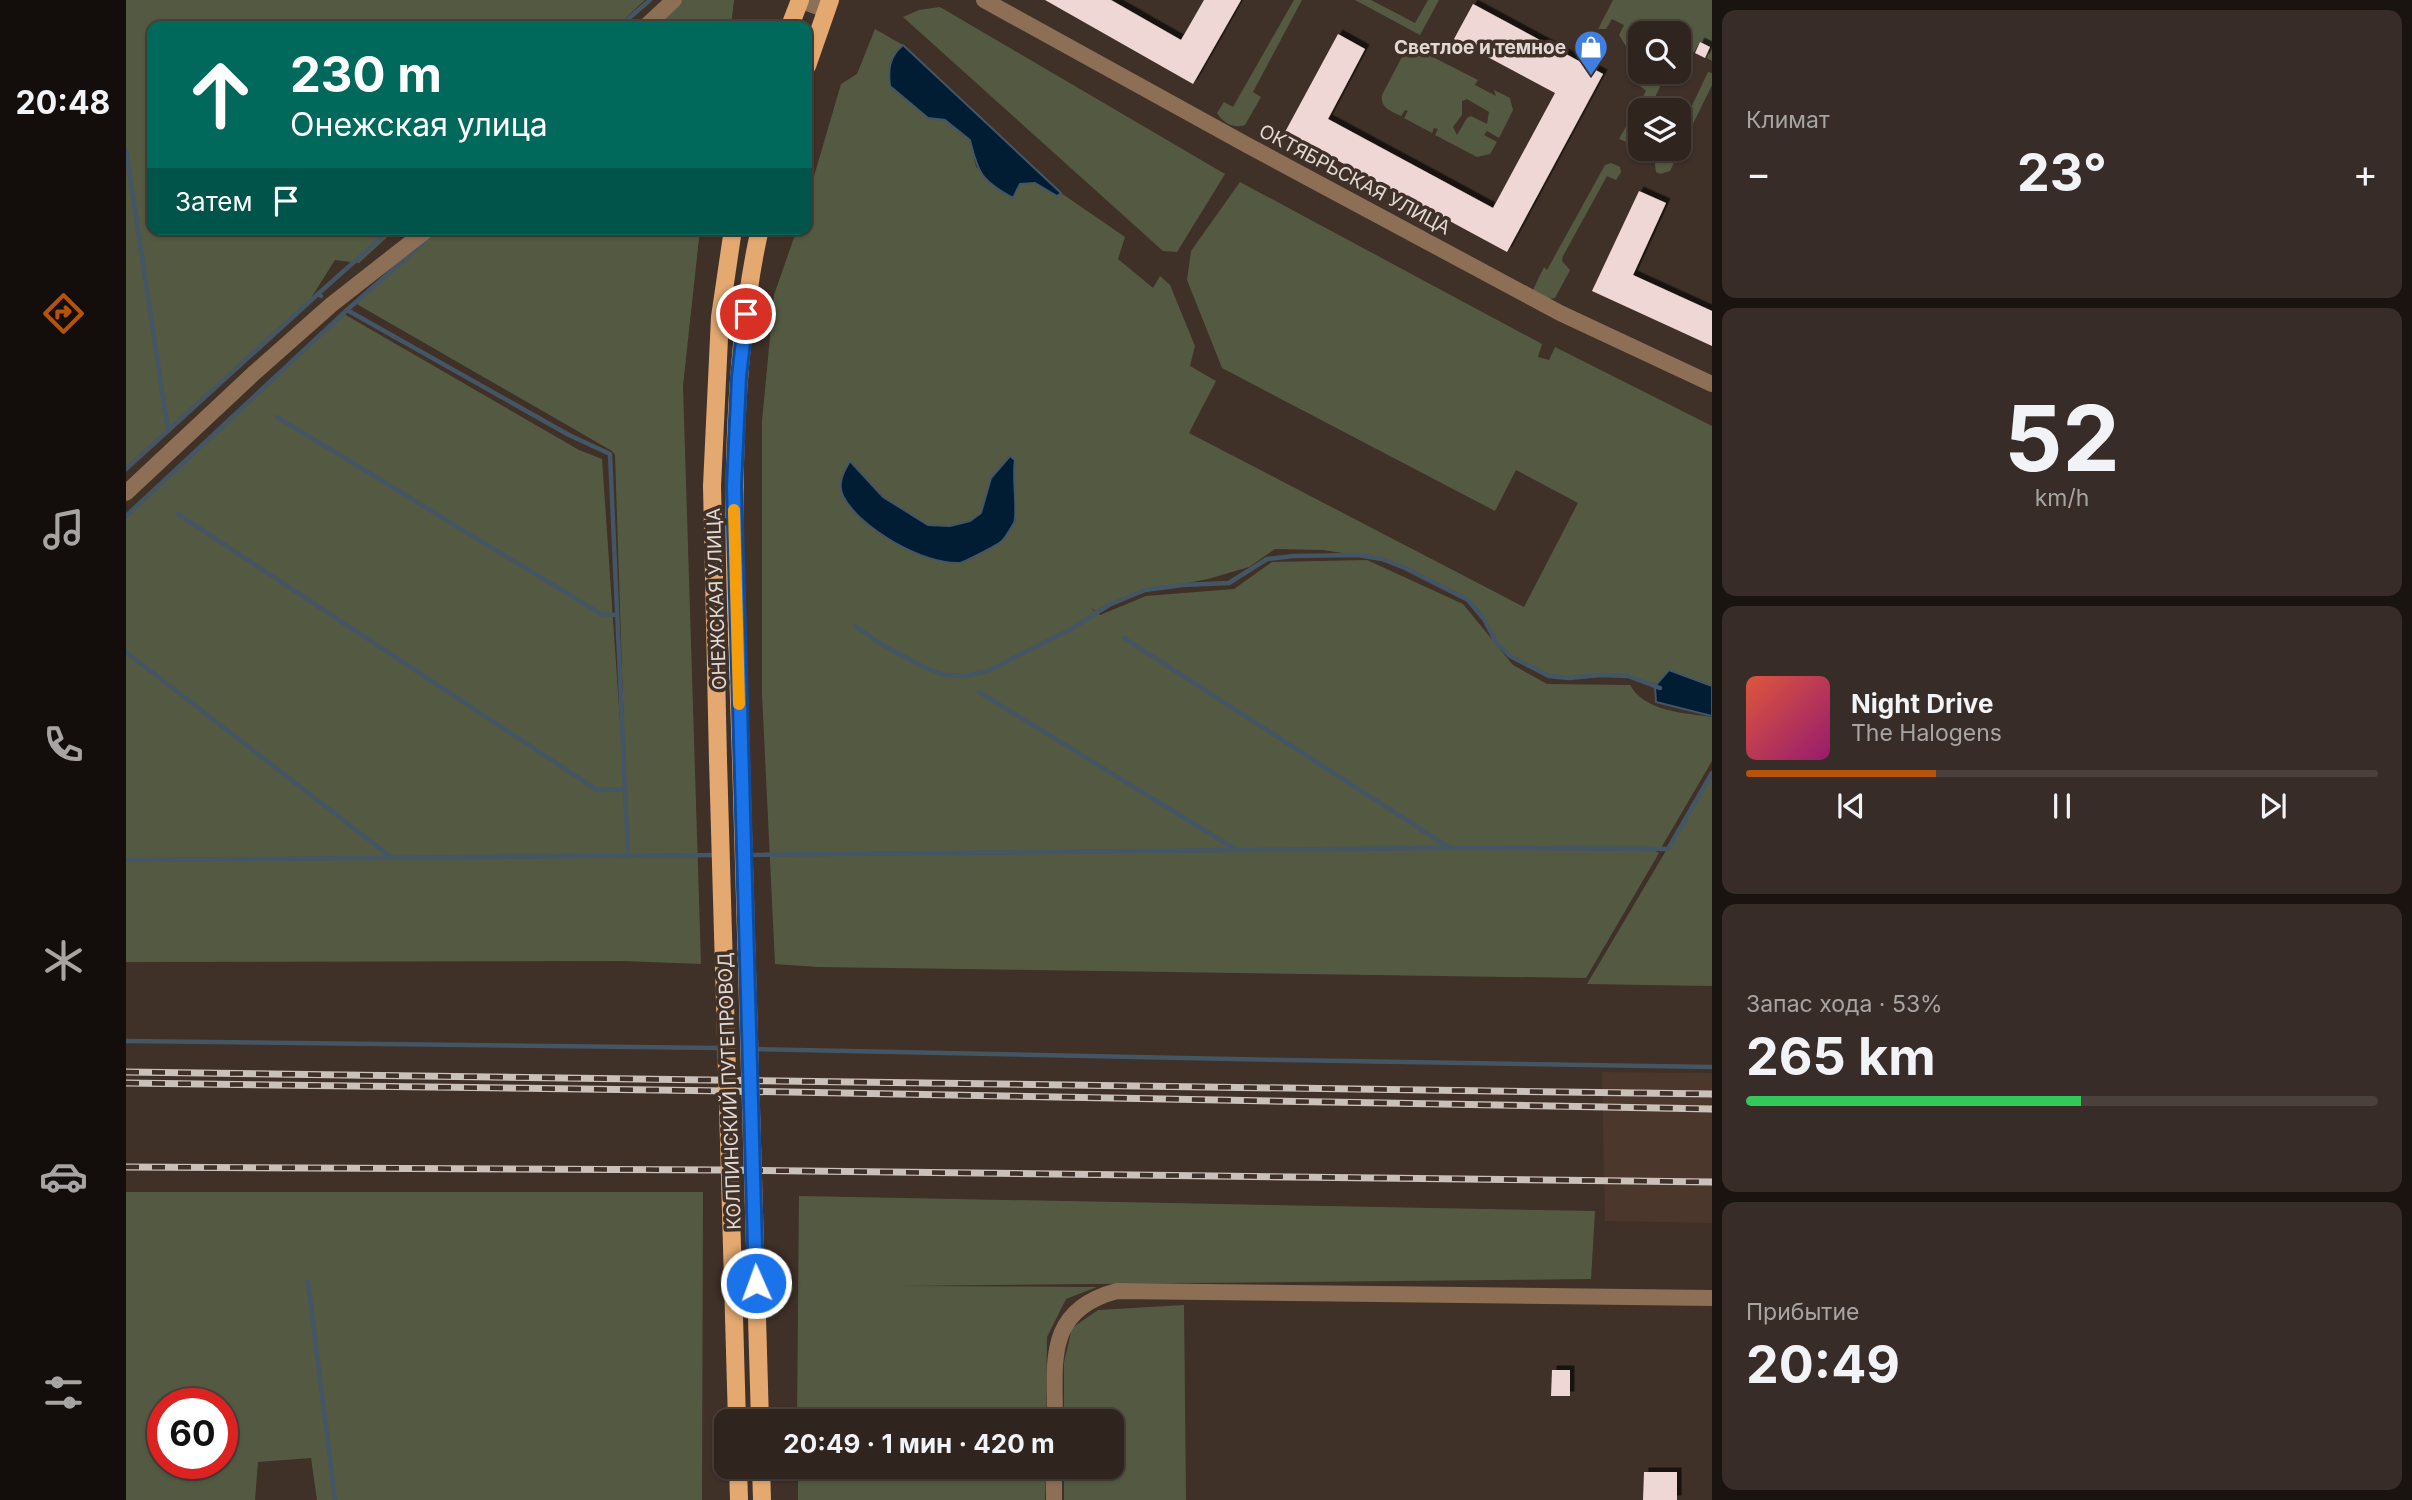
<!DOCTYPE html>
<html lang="ru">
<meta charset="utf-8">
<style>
body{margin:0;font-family:Inter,sans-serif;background:#372c27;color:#f1f3f6;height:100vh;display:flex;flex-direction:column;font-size:26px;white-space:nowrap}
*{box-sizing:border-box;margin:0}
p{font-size:23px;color:#a7a4a4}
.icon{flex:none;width:38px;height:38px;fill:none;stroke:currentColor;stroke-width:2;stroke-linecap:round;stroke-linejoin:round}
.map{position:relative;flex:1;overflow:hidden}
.panel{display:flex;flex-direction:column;gap:10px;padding:10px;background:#1a1410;width:700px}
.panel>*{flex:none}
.guide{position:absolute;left:21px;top:21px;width:665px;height:214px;border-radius:14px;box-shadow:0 2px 5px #0004,0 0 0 2px #4a413c;background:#00695c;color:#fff;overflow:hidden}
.controls{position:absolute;left:1502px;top:21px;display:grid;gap:14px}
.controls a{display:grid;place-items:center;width:63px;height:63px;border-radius:14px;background:#2f241e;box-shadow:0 2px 5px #0004,0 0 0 2px #4a413c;font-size:35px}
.speed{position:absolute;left:21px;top:1388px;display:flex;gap:14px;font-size:35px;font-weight:700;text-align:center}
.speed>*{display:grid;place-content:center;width:91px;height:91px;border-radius:50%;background:#2f241e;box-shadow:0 2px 5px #0004,0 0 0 2px #4a413c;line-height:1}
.speed .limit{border:10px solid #d22;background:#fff;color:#111}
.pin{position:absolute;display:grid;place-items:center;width:60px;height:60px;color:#fff;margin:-30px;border:4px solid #fff;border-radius:50%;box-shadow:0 2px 7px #0007}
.me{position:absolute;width:77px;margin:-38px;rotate:358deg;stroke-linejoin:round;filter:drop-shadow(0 0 5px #0008)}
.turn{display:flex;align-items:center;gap:24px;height:147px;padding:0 28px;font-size:32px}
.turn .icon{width:91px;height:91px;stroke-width:2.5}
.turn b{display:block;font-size:49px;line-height:60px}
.then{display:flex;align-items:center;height:66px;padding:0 28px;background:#0003;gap:14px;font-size:26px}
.big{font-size:52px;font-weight:700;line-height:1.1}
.panel .card{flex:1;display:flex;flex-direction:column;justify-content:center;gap:10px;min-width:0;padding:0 24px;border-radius:14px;background:#372c27}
.panel .dial{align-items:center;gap:0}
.dial b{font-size:91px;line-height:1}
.song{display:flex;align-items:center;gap:21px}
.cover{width:84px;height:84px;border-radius:10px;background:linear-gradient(135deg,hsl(10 70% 55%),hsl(320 70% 35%))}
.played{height:7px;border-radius:4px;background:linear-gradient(90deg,#b45309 30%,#4a413c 30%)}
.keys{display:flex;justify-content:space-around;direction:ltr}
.heat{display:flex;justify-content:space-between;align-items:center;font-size:38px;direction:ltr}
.charge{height:10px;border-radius:5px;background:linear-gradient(90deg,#34c759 53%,#4a413c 0)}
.trip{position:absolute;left:588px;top:1409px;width:410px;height:70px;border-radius:14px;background:#2f241e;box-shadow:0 2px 5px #0004,0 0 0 2px #4a413c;font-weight:700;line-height:70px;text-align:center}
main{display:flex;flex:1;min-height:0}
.tab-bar{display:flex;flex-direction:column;width:126px;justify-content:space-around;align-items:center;background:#130e0c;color:#a7a4a4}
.tab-bar .icon{width:49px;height:49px}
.tab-bar .current{color:#b45309}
.tab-bar b{font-size:32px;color:#f1f3f6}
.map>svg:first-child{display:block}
</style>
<main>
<nav class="tab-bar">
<b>20:48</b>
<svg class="icon current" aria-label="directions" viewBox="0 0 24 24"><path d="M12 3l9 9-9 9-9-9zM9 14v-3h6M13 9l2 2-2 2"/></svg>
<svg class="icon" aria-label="music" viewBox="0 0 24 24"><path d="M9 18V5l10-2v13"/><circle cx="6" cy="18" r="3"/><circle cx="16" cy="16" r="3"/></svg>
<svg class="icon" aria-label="phone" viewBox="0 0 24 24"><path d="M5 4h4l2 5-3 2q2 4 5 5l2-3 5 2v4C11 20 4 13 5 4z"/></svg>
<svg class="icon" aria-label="climate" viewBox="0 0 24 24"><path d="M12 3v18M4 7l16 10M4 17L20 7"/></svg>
<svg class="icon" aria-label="car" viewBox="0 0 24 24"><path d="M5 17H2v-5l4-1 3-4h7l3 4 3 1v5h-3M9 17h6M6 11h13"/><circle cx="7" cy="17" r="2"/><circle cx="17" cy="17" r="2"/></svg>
<svg class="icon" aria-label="filters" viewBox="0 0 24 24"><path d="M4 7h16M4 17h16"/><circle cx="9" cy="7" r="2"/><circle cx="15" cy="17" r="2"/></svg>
</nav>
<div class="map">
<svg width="1586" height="1500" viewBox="0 0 1586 1500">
<defs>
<filter id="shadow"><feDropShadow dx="4.5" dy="-4.5" stdDeviation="0" flood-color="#0009"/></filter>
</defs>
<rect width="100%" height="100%" fill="#3f3028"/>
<!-- built -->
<polygon fill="#4c372c" points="1476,1072 1586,1073 1586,1223 1479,1221"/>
<!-- green -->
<g fill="#545a42" fill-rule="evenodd">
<polygon points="0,0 519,0 491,26 26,26 26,229 270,229 233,263 209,260 185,298 0,467"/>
<polygon points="554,0 608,0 605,26 526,26"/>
<path d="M1168,0H1176L1127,92L1135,97L1119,125C1108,129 1097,123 1091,113L1098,102L1107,107Z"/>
<polygon points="1229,0 1245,0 1289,23 1302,0 1313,0 1294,35"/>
<polygon points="1487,0 1586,0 1586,61 1581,58 1585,47 1574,42 1568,52 1554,46 1552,49 1552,33 1514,33 1514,43 1507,51 1501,48 1493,35 1498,25 1486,19 1480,29 1472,29"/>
<polygon points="814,7 1099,174 1051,252 1037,251 777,17 793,10"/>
<path d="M749,29L777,45L769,52L802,118L818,120L844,140L850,167L887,198L894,184L909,183L930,196L935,193L999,237L992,259L1027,288L1034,276L1044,285L1069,346L1064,366L1090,381L1063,433L1398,607L1452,503L1390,470L1369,511L1096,368L1061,280L1065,251L1114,182L1416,344L1412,357L1423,360L1429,347L1586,426V686L1543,671L1530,684L1502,676L1476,675L1443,678L1423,676L1384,656L1370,642L1358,619L1342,600L1279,568L1256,559L1197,550L1149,549L1123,567L1082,579L1012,593L972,612L964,608L974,615L1020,596L1108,589L1146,562L1241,560L1337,604L1387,665L1421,684L1504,685C1519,712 1559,713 1586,717V761L1535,848L1526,849L1533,853L1460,978L692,967L649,964L636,694V421L648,295L671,229H681V200L715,84L731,74ZM883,456L889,460L886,473L890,520L875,542L838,562L820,563L758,537L730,514L716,494L744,486L757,497L802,525L824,526L844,521L855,513L865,478Z"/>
<path d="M1291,49L1352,80L1349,85L1370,96L1368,90L1384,98L1387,110L1373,138L1361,131L1358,135L1371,142L1364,154L1351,157L1309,135L1312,129L1308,128L1306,133L1278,118L1282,111L1279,110L1275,116C1265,111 1254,108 1256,95L1278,53ZM1341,99L1363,112L1361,124L1345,116L1341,118L1331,135L1327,127L1336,115V101Z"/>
<polygon points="1520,72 1541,72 1523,110 1514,110 1514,129 1511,135 1514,136 1514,147 1493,139 1520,91 1513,85"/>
<polygon points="1582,72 1586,73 1586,85 1544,171 1534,174 1530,172 1529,164 1535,151 1552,149 1552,135"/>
<polygon points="1485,163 1494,167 1495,172 1490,180 1481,176 1437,256 1436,261 1444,270 1429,298 1422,299 1407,290 1418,267 1421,270 1479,165"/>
<polygon points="310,229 574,229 557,386 575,964 497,961 0,962 0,517 218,314 453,450 476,459 501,824 489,455 486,451 229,303"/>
<polygon points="1586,773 1586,986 1461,984"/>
<path d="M0,1192H577L576,1500H191L185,1458L132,1462L129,1500H0ZM37,1404H96V1463H37Z"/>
<polygon points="673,1196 1469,1211 1465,1279 774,1286 971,1287 940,1299 921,1337 920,1421 671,1421"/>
<polygon points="1058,1305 1060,1500 938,1500 938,1467 985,1466 985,1421 938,1421 938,1362 946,1328 972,1310"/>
<polygon points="672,1467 920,1467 919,1500 672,1500"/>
</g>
<!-- water -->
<g fill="#001d34" stroke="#445564" stroke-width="2">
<path d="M777,45L935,193L931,196L909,183L894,184L887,198C856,181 852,174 844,140L819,120L802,118L764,86C762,69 763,57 777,45Z"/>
<path d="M884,456L889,460C886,474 892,515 888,523C885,528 880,537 876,541C872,545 838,562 834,563C798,565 733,528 717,496C711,483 718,471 724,461L757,497L802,525L824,526L844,521L855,513L865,478Z"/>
<polygon points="1543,670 1586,686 1586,716 1530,702 1529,686"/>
</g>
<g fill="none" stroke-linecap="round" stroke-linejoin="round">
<!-- stream -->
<g stroke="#445564" stroke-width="4.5">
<polyline points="494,26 524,0"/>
<polyline points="0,150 42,431"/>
<polyline points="192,294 265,229"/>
<polyline points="221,310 443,435 484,454 502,856"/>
<polyline points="151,417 475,614 491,615"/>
<polyline points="0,469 192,294 195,296"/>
<polyline points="52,514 471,790 499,789"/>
<polyline points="0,516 221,310 298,242"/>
<polyline points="729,626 758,646 800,668 819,675 840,676 862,671 945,629 983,605 1019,590 1057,585 1103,583 1141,559 1167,556 1231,555 1256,559 1279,568 1342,600 1358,619 1370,642 1384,656 1423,676 1443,678 1476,675 1502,676 1534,688"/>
<polyline points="998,638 1324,848"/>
<polyline points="0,652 265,857"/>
<polyline points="853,692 1109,849"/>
<polyline points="622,855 1324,848 1542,849 1586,773"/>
<polyline points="0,860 589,855"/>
<polyline points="0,1041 595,1048"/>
<path d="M628,1049C947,1056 1267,1063 1586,1067"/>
<polyline points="182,1282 209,1500"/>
</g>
</g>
<!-- building -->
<g fill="#eed7d4" filter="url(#shadow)">
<polygon points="919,0 985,0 1055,40 1078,0 1115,0 1067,84"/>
<polygon points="1347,4 1477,74 1381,252 1159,132 1212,34 1239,49 1202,119 1367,208 1429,93 1328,39"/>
<polygon points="1574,42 1584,47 1579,58 1569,53"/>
<polygon points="1513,191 1540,203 1507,275 1586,311 1586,346 1466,291"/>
<polygon points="1426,1370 1444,1370 1444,1396 1425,1396"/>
<polygon points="1518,1472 1551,1472 1551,1500 1517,1500"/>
</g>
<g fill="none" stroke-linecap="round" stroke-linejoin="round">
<!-- minor -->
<g stroke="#8c6f54" stroke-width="16">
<polyline points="673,0 700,10"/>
<polyline points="858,0 1121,145 1434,313 1586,384"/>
<polyline points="520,26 548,0"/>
<polyline points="0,493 127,374 205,305 302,229"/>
<path d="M929,1421C929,1361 919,1310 991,1291L1586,1298"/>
<polyline points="928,1500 928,1466"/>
</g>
<!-- major -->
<g stroke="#e3a970" stroke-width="18">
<polyline points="664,26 674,0"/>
<polyline points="681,66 704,0"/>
<polyline points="592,760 586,486 594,317 607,229"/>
<path d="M615,760C611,622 602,483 616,345C620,306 625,267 634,229"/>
<polyline points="612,1466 613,1500"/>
<polyline points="635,1466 636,1500"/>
</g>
<!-- rail casing -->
<g stroke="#cbc1bb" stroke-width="7">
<g id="rail">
<polyline points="0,1072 1586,1094"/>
<polyline points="0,1083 602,1091 1586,1109"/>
<polyline points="0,1167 596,1170 1586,1182"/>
</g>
</g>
<!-- rail -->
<use href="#rail" stroke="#3f3028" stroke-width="4.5" stroke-dasharray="13" stroke-linecap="butt"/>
<!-- major-bridge -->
<g stroke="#e3a970" stroke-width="18">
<polyline points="592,760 611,1421"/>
<polyline points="615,760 634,1421"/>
</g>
</g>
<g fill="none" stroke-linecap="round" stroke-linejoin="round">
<!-- route casing -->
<g stroke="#114b97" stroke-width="18">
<polyline id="route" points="620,314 613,377 608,487 630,1283"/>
</g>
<!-- route -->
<use href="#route" stroke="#1a73e8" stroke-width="12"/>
<!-- slow -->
<polyline stroke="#f59e0b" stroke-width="12" points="608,510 613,704"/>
</g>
<!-- icons -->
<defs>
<g id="shop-pin" transform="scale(1.75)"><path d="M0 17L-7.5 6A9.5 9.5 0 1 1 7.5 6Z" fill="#3f7fe0" stroke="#3f3028"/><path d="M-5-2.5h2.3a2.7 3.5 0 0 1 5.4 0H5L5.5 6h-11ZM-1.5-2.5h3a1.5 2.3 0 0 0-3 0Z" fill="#fff"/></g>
</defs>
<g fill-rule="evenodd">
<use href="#shop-pin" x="1465" y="47"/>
</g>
<g text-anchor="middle" stroke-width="7" stroke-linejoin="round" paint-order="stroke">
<!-- poi labels -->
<g font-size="19" font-weight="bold" fill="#e3d9d4" stroke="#3f3028" text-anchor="end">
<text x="1440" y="54">Светлое и темное</text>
</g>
<!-- street labels -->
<g font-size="19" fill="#e3d9d4" stroke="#3f3028">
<text transform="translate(1229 179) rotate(28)" y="7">ОКТЯБРЬСКАЯ УЛИЦА</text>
<text transform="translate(590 599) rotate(-92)" y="7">ОНЕЖСКАЯ УЛИЦА</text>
<text transform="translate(603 1091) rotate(-92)" y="7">КОЛПИНСКИЙ ПУТЕПРОВОД</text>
</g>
</g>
</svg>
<div class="controls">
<a><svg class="icon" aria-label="search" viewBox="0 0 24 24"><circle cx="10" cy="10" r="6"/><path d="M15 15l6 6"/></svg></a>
<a><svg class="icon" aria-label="layers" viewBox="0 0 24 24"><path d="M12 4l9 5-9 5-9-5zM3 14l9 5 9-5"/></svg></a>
</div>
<div class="speed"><div class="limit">60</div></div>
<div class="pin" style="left:620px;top:314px;background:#d93025"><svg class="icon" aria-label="arrive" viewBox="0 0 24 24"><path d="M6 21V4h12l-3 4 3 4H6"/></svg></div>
<svg class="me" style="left:630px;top:1283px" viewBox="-20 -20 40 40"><circle r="17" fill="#1a73e8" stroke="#fff" stroke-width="3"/><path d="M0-11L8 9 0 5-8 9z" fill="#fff"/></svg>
<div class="trip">20:49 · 1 мин · 420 m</div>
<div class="guide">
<div class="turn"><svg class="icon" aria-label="ahead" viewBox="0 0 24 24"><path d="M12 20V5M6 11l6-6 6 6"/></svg><div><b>230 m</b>Онежская улица</div></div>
<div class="then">Затем<svg class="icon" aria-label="arrive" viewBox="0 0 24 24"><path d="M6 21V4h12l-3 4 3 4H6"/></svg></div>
</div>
</div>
<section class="panel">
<div class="card"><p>Климат</p>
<div class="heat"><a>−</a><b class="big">23°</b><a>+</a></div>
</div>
<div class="card dial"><b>52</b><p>km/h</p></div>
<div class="card">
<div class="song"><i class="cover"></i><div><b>Night Drive</b><p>The Halogens</p></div></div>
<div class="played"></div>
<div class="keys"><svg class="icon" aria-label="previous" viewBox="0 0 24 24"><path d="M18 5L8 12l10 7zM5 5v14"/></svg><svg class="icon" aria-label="pause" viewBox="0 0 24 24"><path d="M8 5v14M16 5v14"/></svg><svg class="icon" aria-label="next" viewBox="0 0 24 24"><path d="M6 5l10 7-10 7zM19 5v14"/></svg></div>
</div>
<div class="card"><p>Запас хода · 53%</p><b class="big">265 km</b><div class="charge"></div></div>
<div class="card"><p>Прибытие</p><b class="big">20:49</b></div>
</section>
</main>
